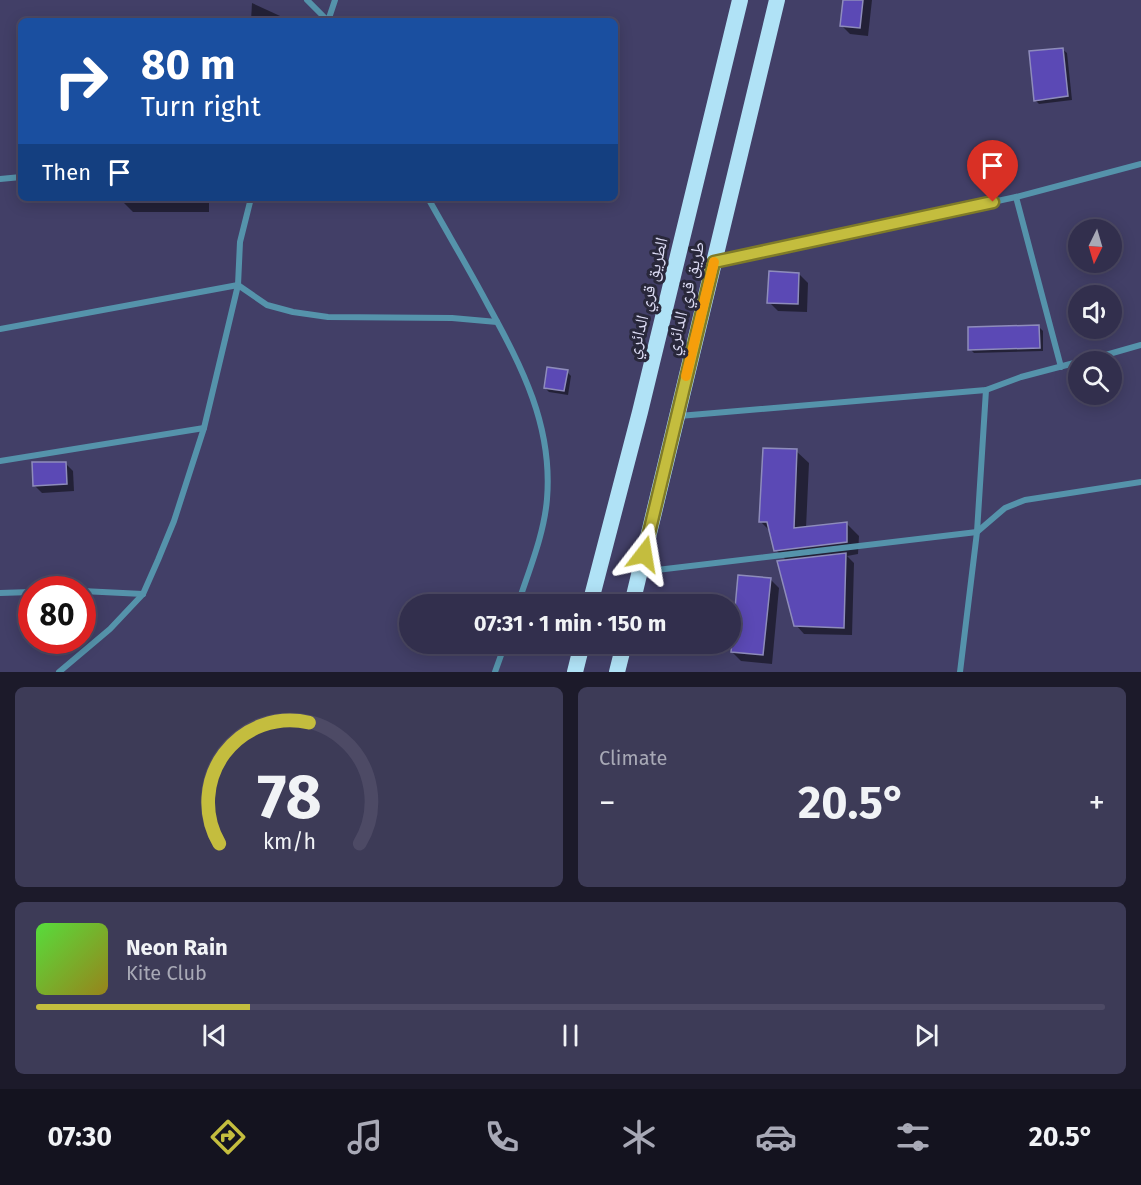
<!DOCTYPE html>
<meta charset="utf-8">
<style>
body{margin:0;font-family:"Fira Sans","Noto Naskh Arabic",sans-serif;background:#3d3b57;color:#f1f3f6;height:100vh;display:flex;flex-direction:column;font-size:22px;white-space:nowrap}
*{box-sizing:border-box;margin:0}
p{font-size:20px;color:#a8a9b6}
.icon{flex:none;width:33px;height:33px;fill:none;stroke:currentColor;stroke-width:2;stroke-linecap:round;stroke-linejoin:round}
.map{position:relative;height:672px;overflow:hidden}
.panel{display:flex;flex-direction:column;gap:15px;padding:15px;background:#1c1a2a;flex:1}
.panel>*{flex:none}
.top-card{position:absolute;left:18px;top:18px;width:600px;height:183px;border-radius:9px;box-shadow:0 3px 15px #0003,0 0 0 2px #4d4a65;background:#1a4fa0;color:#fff;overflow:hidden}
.needle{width:39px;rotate:185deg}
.controls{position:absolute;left:1068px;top:219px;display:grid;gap:12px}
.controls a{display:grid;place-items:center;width:54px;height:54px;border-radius:50%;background:#322f4d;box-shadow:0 3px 15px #0003,0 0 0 2px #4d4a65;font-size:30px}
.speed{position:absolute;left:18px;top:576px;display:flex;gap:12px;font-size:30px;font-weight:700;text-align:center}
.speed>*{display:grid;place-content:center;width:78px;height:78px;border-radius:50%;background:#322f4d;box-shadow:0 3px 15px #0003,0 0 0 2px #4d4a65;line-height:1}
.speed .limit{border:9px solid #d22;background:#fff;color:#111}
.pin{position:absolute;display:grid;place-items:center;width:51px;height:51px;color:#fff;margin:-62px -26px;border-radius:50% 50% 50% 0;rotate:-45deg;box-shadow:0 0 6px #0007}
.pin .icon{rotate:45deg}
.me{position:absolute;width:66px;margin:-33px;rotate:14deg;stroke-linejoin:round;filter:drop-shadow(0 0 4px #0008)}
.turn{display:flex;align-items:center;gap:21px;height:126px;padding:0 24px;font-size:27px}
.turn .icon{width:78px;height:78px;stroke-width:2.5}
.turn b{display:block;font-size:42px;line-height:51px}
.then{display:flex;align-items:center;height:57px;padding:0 24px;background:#0003;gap:12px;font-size:22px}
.big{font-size:45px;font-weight:700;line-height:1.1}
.panel .widget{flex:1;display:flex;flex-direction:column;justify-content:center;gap:9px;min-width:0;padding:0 21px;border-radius:9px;background:#3d3b57}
.panel .dial{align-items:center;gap:0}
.dial svg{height:156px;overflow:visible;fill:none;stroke:#4d4a65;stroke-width:7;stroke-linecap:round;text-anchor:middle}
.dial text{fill:#f1f3f6;stroke:none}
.song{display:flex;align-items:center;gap:18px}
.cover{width:72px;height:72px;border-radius:9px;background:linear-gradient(135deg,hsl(110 70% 55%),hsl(50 70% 35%))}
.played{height:6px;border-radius:3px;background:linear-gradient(90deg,#c4bd3e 20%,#4d4a65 20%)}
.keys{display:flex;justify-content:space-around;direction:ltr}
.heat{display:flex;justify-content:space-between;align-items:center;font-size:33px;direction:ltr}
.panel .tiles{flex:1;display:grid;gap:15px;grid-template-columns:1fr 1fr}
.widget:last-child{grid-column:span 2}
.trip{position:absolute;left:399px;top:594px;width:342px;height:60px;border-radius:30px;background:#322f4d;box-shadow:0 3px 15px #0003,0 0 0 2px #4d4a65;font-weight:700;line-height:60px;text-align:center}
.menu{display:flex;height:96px;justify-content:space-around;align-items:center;background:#14131f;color:#a8a9b6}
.menu .icon{width:42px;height:42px}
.menu .selected{color:#c4bd3e}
.menu b{font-size:27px;color:#f1f3f6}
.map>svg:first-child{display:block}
</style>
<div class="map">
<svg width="1141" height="672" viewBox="0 0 1141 672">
<rect width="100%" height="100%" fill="#423f67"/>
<!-- shadow -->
<g fill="#0007">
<polygon points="844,0 872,0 868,36 850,34 841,25"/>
<polygon points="252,3 291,21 251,21"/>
<polygon points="1062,49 1067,53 1072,100 1039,104 1035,100"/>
<polygon points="124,198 209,198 209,212 133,212 124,203"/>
<polygon points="799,274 808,283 807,312 778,311 769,302"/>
<polygon points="1039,327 1043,331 1043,351 974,353 970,349"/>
<polygon points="567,372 571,376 568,395 549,392 545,388"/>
<polygon points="796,451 809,463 806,528 847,524 859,536 858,554 847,556 854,563 852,635 804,634 796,625 787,561 776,550 771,532 761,522"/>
<polygon points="65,463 73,471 74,491 42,493 34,485"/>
<polygon points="770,579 779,588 772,664 741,661 732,652"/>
</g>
<!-- building -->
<g fill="#5b49b5" stroke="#8e8cbb" stroke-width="1.5">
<polygon points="843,0 863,0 860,28 840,26"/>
<polygon points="1063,48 1068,96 1034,101 1029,51"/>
<polygon points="769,271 799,273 798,304 767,303"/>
<polygon points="1039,325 1040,348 968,350 968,327"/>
<polygon points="547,367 568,370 564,391 544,388"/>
<polygon points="763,448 797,449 794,528 847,522 847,542 774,551 767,522 759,522"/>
<polygon points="32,462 66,462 67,484 33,486"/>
<polygon points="846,553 844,628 794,626 777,561"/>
<polygon points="738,575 771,578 763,655 731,652"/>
</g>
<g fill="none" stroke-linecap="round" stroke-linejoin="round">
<!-- minor -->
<g stroke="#5593ab" stroke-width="6">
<polyline points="307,0 328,21"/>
<polyline points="328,21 335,0"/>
<polyline points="0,179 21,177"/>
<polyline points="1016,197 1061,367"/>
<path d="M428,198C448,234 469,269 488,305C522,367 553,426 547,499C544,535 529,570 518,604"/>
<polyline points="718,261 1016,197 1141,164"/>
<polyline points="0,329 238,285 267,305 293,312 328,317 452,318 497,322"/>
<polyline points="1081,362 1141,345"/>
<polyline points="679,416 986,390 1021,377 1078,362"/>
<polyline points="0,461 204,428"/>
<polyline points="640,572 977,532 1005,508 1025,500 1141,482"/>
<polyline points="82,591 143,594"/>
<polyline points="0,593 32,592"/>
<polyline points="59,672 110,629 143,594 158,560 174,521 204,428 238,285 240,242 251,198"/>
<polyline points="495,672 505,644"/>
<polyline points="960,672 977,532 986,390"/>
</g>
<!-- trunk -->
<g stroke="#b0e2f6" stroke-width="16">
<polyline points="590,604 640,412 740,0"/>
<polyline points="632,604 777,0"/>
<polyline points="575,672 582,644"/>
<polyline points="617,672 624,644"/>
</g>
</g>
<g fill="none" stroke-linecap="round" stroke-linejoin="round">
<!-- route casing -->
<g stroke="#7f7b28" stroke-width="15">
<polyline id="route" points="644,554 714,262 993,202"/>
</g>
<!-- route -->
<use href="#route" stroke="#c4bd3e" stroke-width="10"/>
<!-- slow -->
<polyline stroke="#f59e0b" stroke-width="10" points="686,376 714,262"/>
</g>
<g text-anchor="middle" stroke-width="6" stroke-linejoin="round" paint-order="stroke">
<!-- street labels -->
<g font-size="18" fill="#dbdaf3" stroke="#29283b">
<text transform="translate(647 298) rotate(-76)" y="6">الطريق قري الدائري</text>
<text transform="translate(685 298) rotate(-76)" y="6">طريق قري الدائري</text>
</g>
</g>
</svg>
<div class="controls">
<a><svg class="needle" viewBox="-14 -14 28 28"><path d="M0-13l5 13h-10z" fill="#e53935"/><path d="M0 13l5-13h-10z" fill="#a8a9b6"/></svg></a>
<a><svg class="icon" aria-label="sound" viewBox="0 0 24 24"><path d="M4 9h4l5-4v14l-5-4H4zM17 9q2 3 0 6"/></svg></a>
<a><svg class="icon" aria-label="search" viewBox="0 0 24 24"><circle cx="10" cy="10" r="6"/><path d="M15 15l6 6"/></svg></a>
</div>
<div class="speed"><div class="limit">80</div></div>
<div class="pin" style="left:993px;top:202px;background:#d93025"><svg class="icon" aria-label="arrive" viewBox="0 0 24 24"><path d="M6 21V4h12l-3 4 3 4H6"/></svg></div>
<svg class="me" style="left:644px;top:554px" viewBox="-20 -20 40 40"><path d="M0-17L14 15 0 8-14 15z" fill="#c4bd3e" stroke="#fff" stroke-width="4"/></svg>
<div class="trip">07:31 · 1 min · 150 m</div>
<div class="top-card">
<div class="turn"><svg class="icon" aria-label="right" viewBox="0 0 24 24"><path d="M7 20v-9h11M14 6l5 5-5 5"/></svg><div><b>80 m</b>Turn right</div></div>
<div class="then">Then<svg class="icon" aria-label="arrive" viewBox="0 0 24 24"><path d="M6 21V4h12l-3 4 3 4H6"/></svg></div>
</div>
</div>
<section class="panel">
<div class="tiles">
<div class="widget dial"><svg viewBox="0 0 100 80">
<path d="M14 69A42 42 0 1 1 86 69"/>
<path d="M14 69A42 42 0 0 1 60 7" stroke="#c4bd3e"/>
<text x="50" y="56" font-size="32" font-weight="700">78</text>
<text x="50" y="72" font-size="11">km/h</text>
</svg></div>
<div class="widget"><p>Climate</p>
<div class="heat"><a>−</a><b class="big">20.5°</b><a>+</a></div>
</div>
<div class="widget">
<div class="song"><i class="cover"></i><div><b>Neon Rain</b><p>Kite Club</p></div></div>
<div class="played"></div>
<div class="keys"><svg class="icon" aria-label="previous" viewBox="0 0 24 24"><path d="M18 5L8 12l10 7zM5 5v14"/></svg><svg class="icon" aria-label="pause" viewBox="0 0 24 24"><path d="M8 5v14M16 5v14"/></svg><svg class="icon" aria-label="next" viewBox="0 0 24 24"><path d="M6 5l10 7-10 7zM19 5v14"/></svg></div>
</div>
</div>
</section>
<nav class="menu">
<b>07:30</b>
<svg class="icon selected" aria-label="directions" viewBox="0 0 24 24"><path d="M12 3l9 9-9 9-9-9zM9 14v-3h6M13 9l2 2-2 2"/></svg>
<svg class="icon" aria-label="music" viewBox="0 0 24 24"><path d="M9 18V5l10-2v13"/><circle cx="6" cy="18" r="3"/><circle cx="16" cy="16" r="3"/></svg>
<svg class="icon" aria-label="phone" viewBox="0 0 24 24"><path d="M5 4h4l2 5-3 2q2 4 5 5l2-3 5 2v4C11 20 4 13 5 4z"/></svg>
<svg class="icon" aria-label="climate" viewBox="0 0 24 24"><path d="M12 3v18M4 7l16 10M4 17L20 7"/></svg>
<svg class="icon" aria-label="car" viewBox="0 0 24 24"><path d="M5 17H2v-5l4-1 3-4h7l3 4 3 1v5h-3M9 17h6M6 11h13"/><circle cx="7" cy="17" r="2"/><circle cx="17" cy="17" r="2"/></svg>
<svg class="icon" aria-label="filters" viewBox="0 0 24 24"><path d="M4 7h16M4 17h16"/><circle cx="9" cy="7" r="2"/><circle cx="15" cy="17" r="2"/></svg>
<b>20.5°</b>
</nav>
